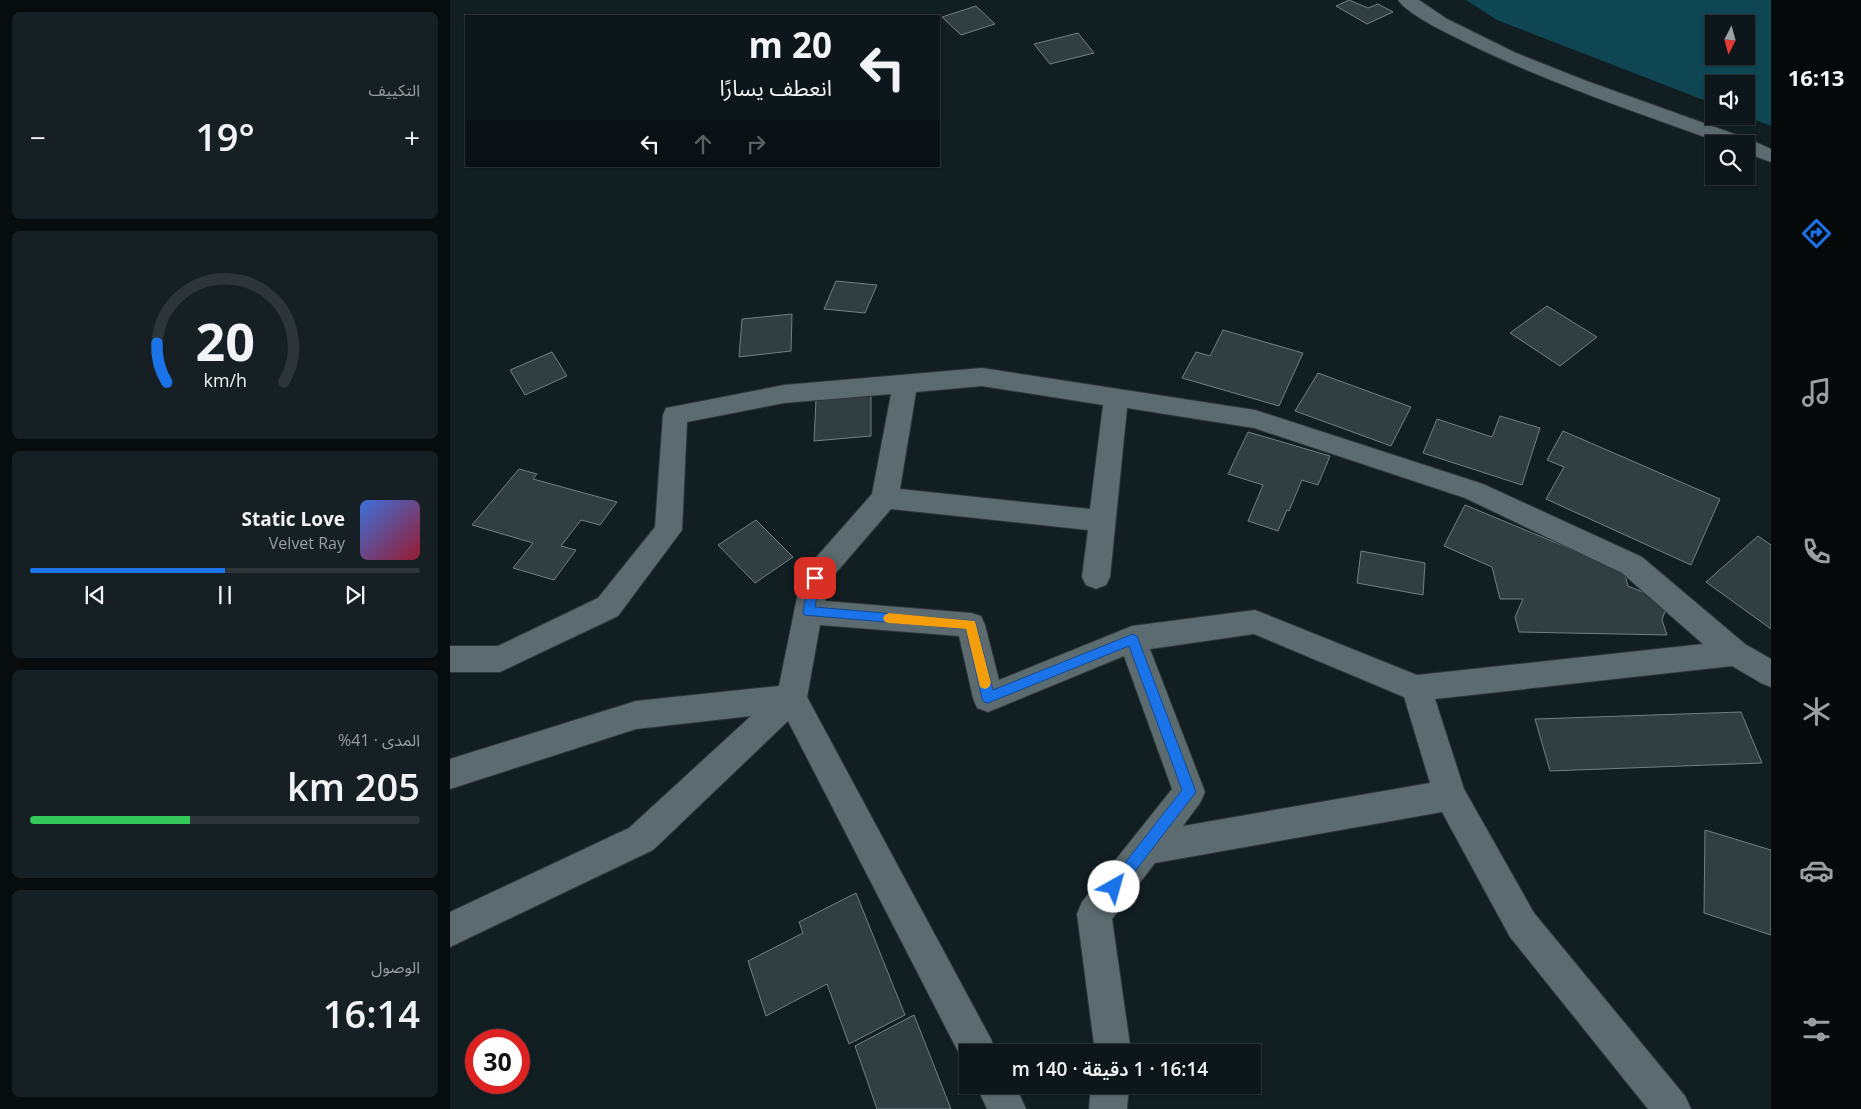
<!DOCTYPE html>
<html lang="ar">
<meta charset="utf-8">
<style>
body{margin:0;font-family:"Open Sans","Noto Sans Arabic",sans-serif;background:#161f23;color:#f1f3f6;direction:rtl;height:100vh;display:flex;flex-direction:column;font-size:19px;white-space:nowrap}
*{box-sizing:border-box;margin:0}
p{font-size:16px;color:#9a9fa2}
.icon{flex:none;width:28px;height:28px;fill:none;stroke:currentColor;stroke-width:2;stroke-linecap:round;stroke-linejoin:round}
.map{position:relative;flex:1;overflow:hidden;direction:ltr}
.sheet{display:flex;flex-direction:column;gap:12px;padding:12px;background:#070c0e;width:450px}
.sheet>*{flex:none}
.hud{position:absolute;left:15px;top:15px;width:475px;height:152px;border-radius:0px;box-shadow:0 1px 4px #0004,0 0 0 1px #2d3539;direction:rtl;background:#0d161a;color:#f1f3f6;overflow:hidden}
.needle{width:32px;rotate:186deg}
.tools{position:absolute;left:1255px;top:15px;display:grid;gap:10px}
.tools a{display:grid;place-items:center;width:50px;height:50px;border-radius:0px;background:#0d161a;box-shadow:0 1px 4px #0004,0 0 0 1px #2d3539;font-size:25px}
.speed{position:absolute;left:15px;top:1029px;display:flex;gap:10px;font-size:25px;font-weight:700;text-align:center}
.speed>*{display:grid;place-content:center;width:65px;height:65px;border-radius:50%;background:#0d161a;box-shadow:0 1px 4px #0004,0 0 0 1px #2d3539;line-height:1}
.speed .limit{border:8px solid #d22;background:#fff;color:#111}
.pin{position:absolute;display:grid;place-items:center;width:42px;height:42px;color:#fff;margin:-21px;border-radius:10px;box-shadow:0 2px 8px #0006}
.me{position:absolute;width:55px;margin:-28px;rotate:38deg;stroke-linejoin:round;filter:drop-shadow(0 0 4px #0008)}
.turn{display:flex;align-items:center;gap:18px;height:105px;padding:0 25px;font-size:22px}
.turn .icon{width:65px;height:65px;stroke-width:2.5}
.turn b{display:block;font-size:35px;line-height:42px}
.lanes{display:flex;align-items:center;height:48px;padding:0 25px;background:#0003;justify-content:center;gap:25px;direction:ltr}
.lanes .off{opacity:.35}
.big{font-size:38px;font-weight:600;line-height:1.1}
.sheet .card{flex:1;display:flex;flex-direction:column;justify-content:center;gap:8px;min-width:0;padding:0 18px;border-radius:8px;background:#161f23}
.sheet .dial{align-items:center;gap:0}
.dial svg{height:130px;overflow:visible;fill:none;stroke:#2d3539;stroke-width:7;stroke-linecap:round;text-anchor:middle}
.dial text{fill:#f1f3f6;stroke:none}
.song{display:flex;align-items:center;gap:15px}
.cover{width:60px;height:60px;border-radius:8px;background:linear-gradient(135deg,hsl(220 70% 55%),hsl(350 70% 35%))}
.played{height:5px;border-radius:2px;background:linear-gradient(90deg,#1a73e8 50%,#2d3539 50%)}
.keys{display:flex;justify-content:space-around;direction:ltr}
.heat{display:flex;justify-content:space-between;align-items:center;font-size:28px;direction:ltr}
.charge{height:8px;border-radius:4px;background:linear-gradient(90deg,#34c759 41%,#2d3539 0)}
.trip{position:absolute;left:509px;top:1044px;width:302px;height:50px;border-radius:0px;background:#0d161a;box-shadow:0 1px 4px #0004,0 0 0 1px #2d3539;font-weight:600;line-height:50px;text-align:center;direction:rtl}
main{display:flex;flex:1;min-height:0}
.tabs{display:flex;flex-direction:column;width:90px;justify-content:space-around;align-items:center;background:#05090a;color:#9a9fa2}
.tabs .icon{width:35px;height:35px}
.tabs .on{color:#1a73e8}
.tabs b{font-size:22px;color:#f1f3f6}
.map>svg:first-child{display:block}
</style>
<main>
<nav class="tabs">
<b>16:13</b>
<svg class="icon on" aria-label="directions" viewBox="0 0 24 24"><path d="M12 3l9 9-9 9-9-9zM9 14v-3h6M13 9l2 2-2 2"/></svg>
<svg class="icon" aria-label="music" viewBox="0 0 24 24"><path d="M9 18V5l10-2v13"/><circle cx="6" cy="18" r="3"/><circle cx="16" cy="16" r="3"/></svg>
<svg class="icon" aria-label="phone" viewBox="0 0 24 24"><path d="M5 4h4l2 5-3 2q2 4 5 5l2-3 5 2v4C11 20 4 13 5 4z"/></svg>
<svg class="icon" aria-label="climate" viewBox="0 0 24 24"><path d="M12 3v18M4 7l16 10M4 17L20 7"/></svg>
<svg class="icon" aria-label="car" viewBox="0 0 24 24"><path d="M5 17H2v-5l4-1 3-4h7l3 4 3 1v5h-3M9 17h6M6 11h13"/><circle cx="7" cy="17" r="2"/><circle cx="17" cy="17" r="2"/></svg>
<svg class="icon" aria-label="filters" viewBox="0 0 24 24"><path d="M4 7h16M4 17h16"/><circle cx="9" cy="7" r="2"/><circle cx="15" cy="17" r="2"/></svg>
</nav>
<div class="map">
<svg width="1321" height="1109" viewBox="0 0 1321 1109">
<rect width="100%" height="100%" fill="#111e22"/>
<!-- green -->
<path fill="#0f4653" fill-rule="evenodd" d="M1016,0H1321V126L1296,116V84H1264V104L1047,20ZM1264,24H1296V56H1264Z"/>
<!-- building -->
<g fill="#313f43" stroke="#718085">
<polygon points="899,0 918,8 928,4 943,12 917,24 886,6"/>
<polygon points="526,6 545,24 511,35 492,17"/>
<polygon points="628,33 644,53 600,64 584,44"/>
<polygon points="386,281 427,285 415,313 374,309"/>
<polygon points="1097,306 1147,337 1110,366 1060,333"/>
<polygon points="342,314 341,351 289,357 292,319"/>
<polygon points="773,330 853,353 829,406 732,378 746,352 760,356"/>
<polygon points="102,352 117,376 75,395 60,370"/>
<polygon points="868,373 961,407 941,446 845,411"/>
<polygon points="421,395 421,436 364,441 366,400"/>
<polygon points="1050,416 1090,428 1072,485 973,453 987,419 1042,437"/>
<polygon points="1113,431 1270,499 1241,565 1096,499 1114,467 1097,460"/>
<polygon points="798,432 880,456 868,485 852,480 839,511 837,510 828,531 798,521 813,485 778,474"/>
<polygon points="69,469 87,474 83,479 167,502 150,525 131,520 111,546 126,550 104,580 63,568 83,543 22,525"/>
<polygon points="1015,505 1174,571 1178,586 1218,602 1212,620 1217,635 1069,632 1065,617 1073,599 1050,599 1042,567 994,546"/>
<polygon points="306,520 343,557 305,583 268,545"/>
<polygon points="1308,536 1321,545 1321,629 1256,582"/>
<polygon points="911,551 975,563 973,595 907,583"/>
<polygon points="1291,712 1312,763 1100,771 1085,719"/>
<polygon points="1255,830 1321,850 1321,935 1254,913"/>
<polygon points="406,893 455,1015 399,1044 377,984 316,1016 298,961 353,933 349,922"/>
<polygon points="464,1015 501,1109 427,1109 405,1046"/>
</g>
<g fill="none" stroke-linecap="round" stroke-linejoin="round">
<!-- minor casing -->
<g stroke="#2f3639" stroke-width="2">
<g id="minor">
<path d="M948,0H969L997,19L1066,53L1134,80L1301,140L1321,149V162L1296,153V144H1274C1184,111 1092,81 1005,37C990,30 957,13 948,0Z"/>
<path d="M532,368L805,410L1033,484L1192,557L1295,644L1321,659V687L1311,683L1282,666L985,699L1014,789L1084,913L1235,1096L1241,1109H1198L1060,937L992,812L705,863L662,919L681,1052H645L627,914L632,902L722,789L674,656L538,712L527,708L523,698L509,636L370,625L357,697L541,1039L546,1052H518V1066L515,1065L338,721L203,850L0,947V912L179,828L301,716L186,729L0,789V759L186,701L329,686L351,578L355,570L422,494L441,394L334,403L237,422L232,530L168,616L50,672H0V646H48L148,598L205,527L213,415L216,408L334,385ZM532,386L653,405L640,509L450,489L466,392ZM677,408L804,428L1015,498L1172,573L1253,644L967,675L805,610L682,626L549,680L535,625L531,616L521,613L375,601L378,582L441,509L638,530L632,577L636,585L646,589L656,585L660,577ZM804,634L954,697L980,783L733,826L750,803L755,792L700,649Z"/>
<polygon points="526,1085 565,1085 576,1109 537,1109"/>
<polygon points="641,1085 679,1085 677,1109 639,1109"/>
</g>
</g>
<!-- minor -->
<use href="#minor" fill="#5c6b6f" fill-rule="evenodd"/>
</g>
<!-- route -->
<polygon fill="#1a73e8" stroke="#114b97" points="365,573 369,574 370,578 365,607 525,621 543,690 678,636 682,634 687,636 746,792 669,892 664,894 660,892 658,887 660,882 732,790 679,646 538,703 534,702 532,698 516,629 354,615 353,612 359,578 361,574"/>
<!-- slow -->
<polygon fill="#f59e0b" points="439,613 525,621 541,683 539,687 535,689 530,687 529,683 516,629 439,623 435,622 433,618 435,615"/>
</svg>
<div class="tools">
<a><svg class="needle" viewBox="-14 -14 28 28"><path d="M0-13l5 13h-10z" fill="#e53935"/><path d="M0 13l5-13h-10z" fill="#9a9fa2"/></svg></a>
<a><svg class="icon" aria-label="sound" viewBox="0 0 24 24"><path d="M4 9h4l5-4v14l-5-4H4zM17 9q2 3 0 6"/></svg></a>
<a><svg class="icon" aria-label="search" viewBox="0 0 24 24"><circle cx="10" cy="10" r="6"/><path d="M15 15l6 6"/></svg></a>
</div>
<div class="speed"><div class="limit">30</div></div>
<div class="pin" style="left:365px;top:578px;background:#d93025"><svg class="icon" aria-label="arrive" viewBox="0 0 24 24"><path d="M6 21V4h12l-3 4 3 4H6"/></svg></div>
<svg class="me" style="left:664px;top:887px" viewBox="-20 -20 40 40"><circle r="19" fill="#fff"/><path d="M0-13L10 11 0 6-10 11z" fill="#1a73e8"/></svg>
<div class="trip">16:14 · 1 دقيقة · 140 m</div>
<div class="hud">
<div class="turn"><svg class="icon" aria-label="left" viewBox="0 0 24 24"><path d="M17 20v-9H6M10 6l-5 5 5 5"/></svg><div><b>20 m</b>انعطف يسارًا</div></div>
<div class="lanes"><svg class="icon" aria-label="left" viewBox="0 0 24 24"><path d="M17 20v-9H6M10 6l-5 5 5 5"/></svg><svg class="icon off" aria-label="ahead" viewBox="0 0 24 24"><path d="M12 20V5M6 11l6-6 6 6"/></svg><svg class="icon off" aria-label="right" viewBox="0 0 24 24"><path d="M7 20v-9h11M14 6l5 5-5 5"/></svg></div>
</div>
</div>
<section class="sheet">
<div class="card"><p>التكييف</p>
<div class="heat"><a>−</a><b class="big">19°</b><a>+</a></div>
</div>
<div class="card dial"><svg viewBox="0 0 100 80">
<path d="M14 69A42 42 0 1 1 86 69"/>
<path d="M14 69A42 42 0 0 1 8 45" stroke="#1a73e8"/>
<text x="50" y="56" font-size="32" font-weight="700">20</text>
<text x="50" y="72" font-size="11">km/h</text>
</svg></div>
<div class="card">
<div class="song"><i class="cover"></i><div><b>Static Love</b><p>Velvet Ray</p></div></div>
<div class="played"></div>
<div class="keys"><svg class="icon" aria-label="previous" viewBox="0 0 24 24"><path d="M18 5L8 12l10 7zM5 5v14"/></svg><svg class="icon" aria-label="pause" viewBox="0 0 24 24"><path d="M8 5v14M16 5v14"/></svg><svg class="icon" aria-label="next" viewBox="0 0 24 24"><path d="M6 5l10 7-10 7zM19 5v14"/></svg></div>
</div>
<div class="card"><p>المدى · 41%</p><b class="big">205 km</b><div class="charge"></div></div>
<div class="card"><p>الوصول</p><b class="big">16:14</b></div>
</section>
</main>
